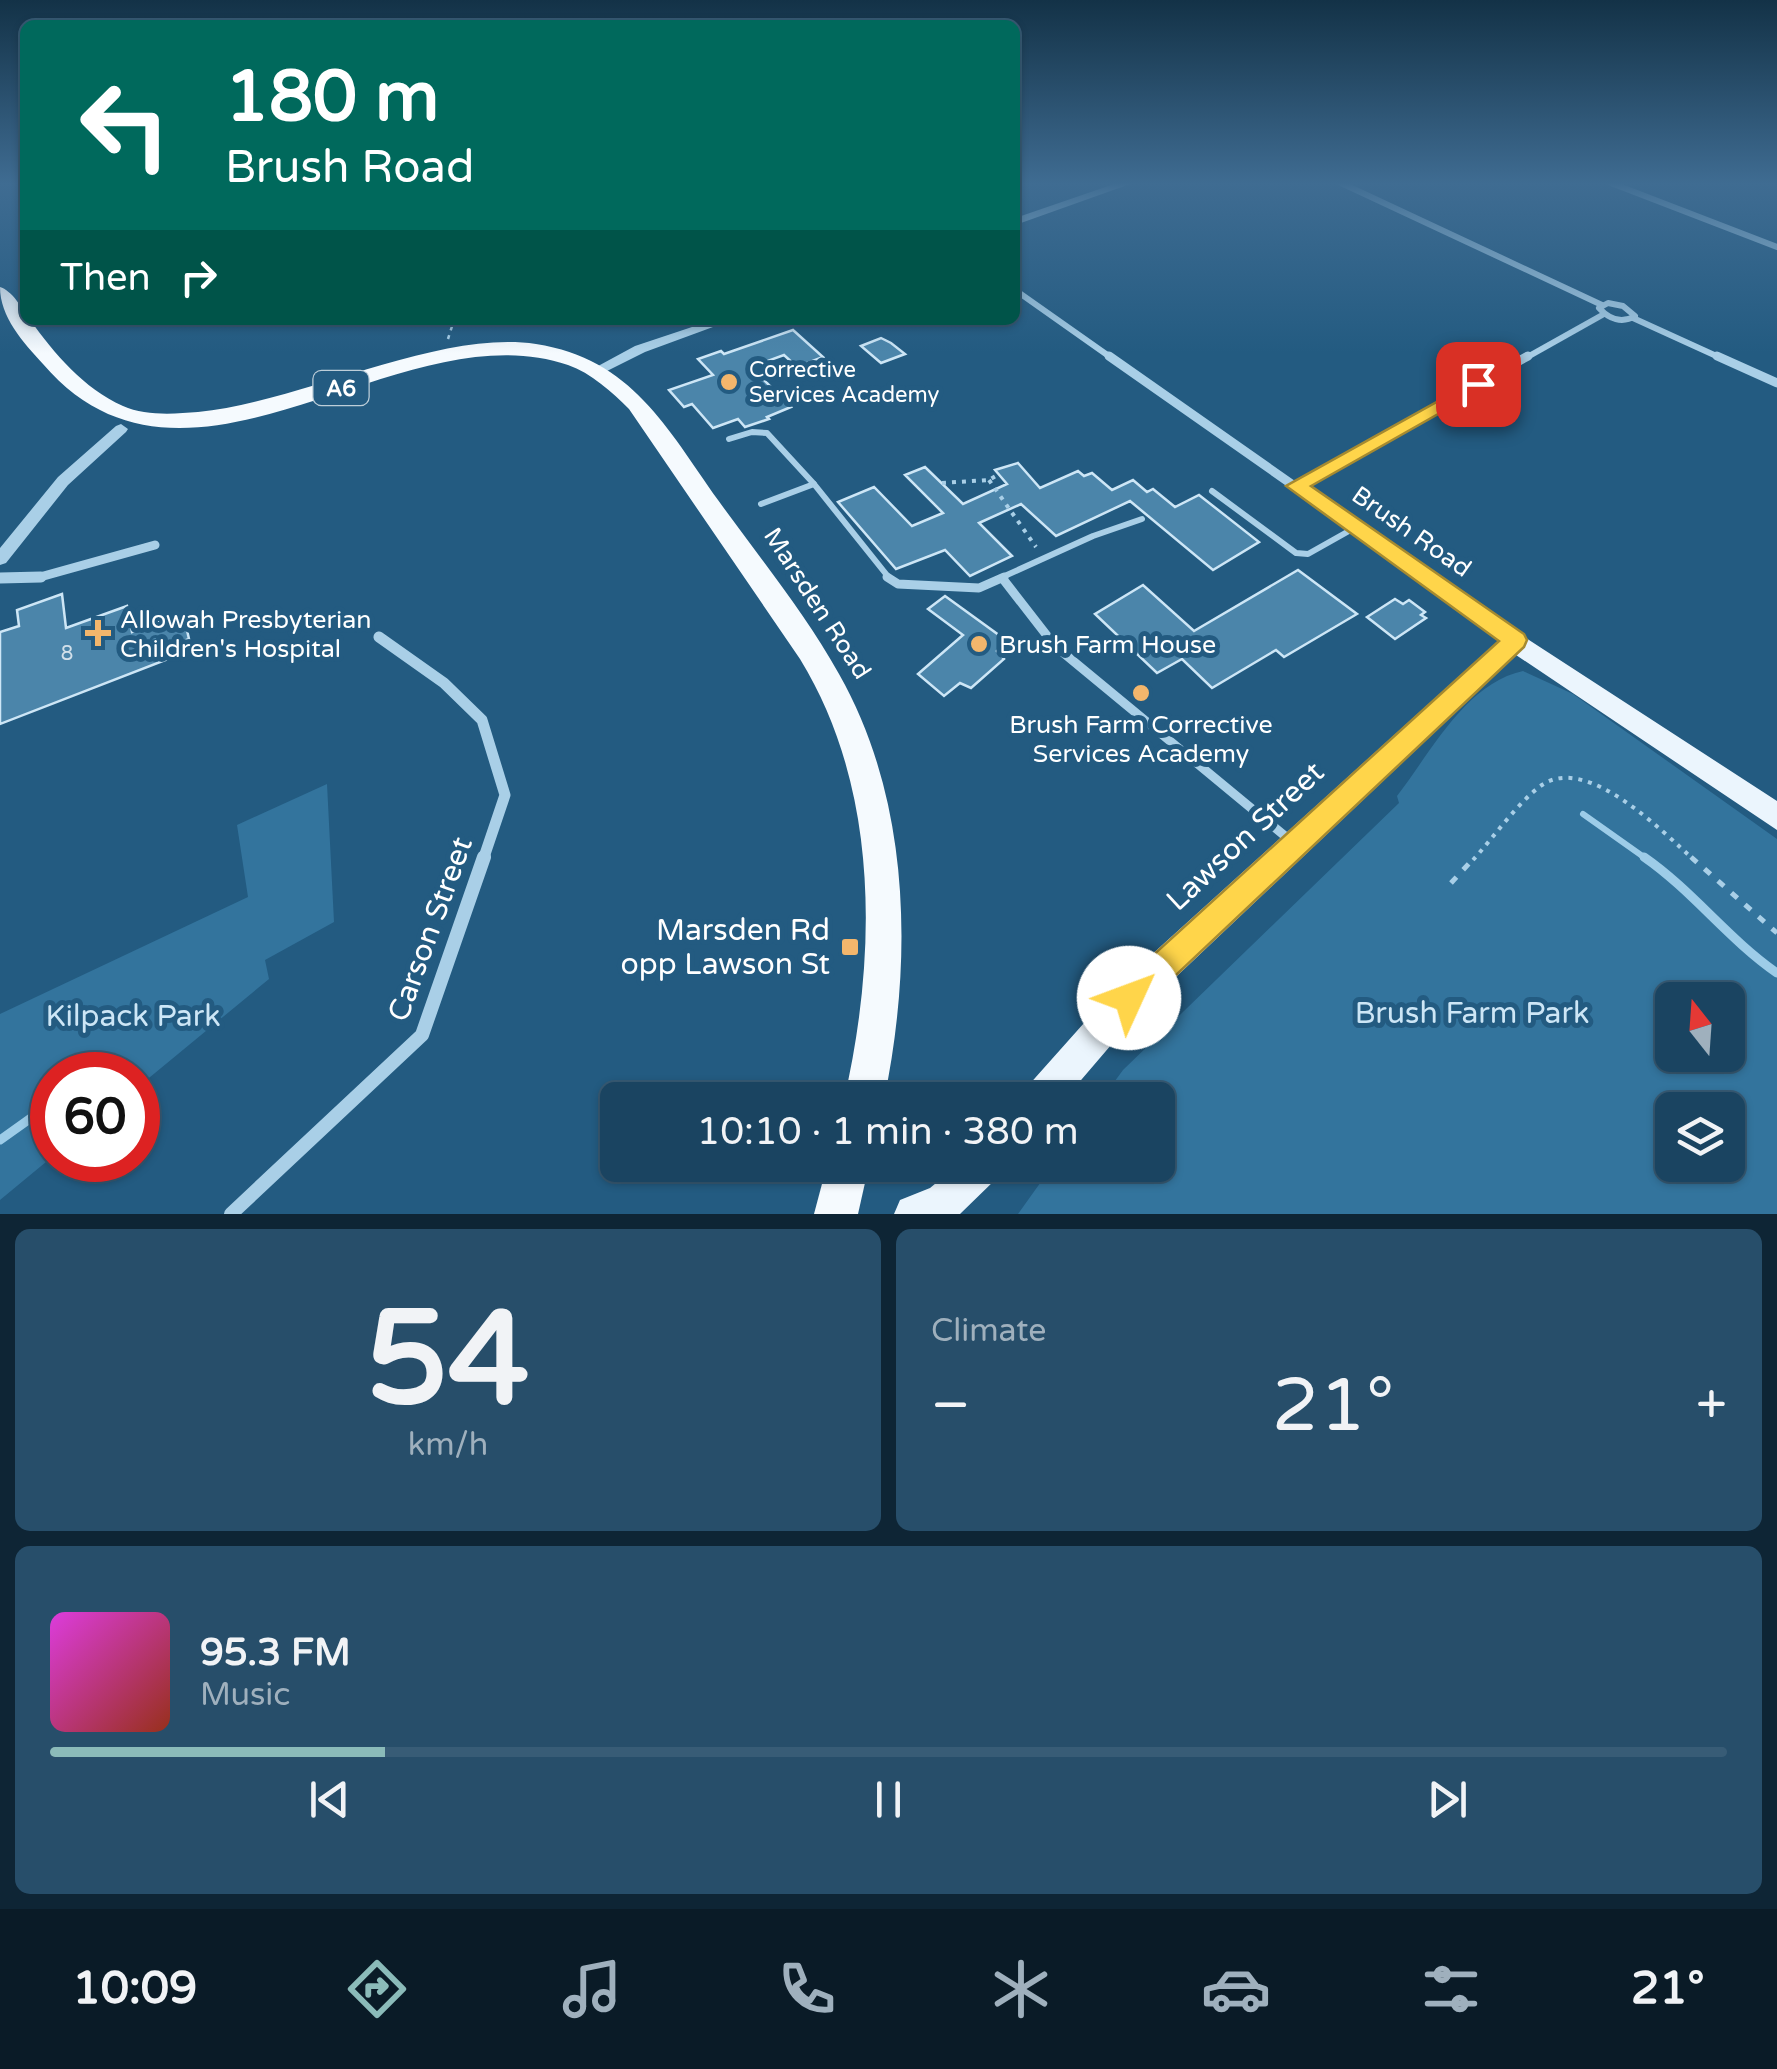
<!DOCTYPE html>
<meta charset="utf-8">
<style>
body{margin:0;font-family:"Varela Round",sans-serif;background:#274e6a;color:#f1f3f6;height:100vh;display:flex;flex-direction:column;font-size:38px;white-space:nowrap}
*{box-sizing:border-box;margin:0}
p{font-size:32px;color:#9fb0bd}
.icon{flex:none;width:55px;height:55px;fill:none;stroke:currentColor;stroke-width:2;stroke-linecap:round;stroke-linejoin:round}
.map{position:relative;height:1214px;overflow:hidden}
.drawer{display:flex;flex-direction:column;gap:15px;padding:15px;background:#0e2535;flex:1}
.drawer>*{flex:none}
.top-card{position:absolute;left:20px;top:20px;width:1000px;height:305px;border-radius:15px;box-shadow:0 2px 8px #0004,0 0 0 2px #385c76;background:#00695c;color:#fff;overflow:hidden}
.needle{width:65px;rotate:343deg}
.fabs{position:absolute;left:1655px;top:982px;display:grid;gap:20px}
.fabs a{display:grid;place-items:center;width:90px;height:90px;border-radius:15px;background:#1a4461;box-shadow:0 2px 8px #0004,0 0 0 2px #385c76;font-size:50px}
.speed{position:absolute;left:30px;top:1052px;display:flex;gap:20px;font-size:50px;font-weight:700;text-align:center}
.speed>*{display:grid;place-content:center;width:130px;height:130px;border-radius:50%;background:#1a4461;box-shadow:0 2px 8px #0004,0 0 0 2px #385c76;line-height:1}
.speed .limit{border:15px solid #d22;background:#fff;color:#111}
.pin{position:absolute;display:grid;place-items:center;width:85px;height:85px;color:#fff;margin:-42px;border-radius:20px;box-shadow:0 5px 15px #0006}
.me{position:absolute;width:110px;margin:-55px;rotate:47deg;stroke-linejoin:round;filter:drop-shadow(0 0 8px #0008)}
.turn{display:flex;align-items:center;gap:35px;height:210px;padding:0 40px;font-size:45px}
.turn .icon{width:130px;height:130px;stroke-width:2.5}
.turn b{display:block;font-size:70px;line-height:85px}
.then{display:flex;align-items:center;height:95px;padding:0 40px;background:#0003;gap:20px;font-size:38px}
.big{font-size:75px;font-weight:600;line-height:1.1}
.drawer .widget{flex:1;display:flex;flex-direction:column;justify-content:center;gap:15px;min-width:0;padding:0 35px;border-radius:15px;background:#274e6a}
.drawer .dial{align-items:center;gap:0}
.dial b{font-size:130px;line-height:1}
.song{display:flex;align-items:center;gap:30px}
.cover{width:120px;height:120px;border-radius:15px;background:linear-gradient(135deg,hsl(300 70% 55%),hsl(10 70% 35%))}
.played{height:10px;border-radius:5px;background:linear-gradient(90deg,#8bbbb9 20%,#385c76 20%)}
.keys{display:flex;justify-content:space-around;direction:ltr}
.heat{display:flex;justify-content:space-between;align-items:center;font-size:55px;direction:ltr}
.drawer .tiles{flex:1;display:grid;gap:15px;grid-template-columns:1fr 1fr}
.widget:last-child{grid-column:span 2}
.trip{position:absolute;left:600px;top:1082px;width:575px;height:100px;border-radius:15px;background:#1a4461;box-shadow:0 2px 8px #0004,0 0 0 2px #385c76;font-weight:600;line-height:100px;text-align:center}
.tab-bar{display:flex;height:160px;justify-content:space-around;align-items:center;background:#0a1b27;color:#9fb0bd}
.tab-bar .icon{width:70px;height:70px}
.tab-bar .selected{color:#8bbbb9}
.tab-bar b{font-size:45px;color:#f1f3f6}
.map>svg:first-child{display:block}
</style>
<div class="map">
<svg width="1777" height="1214" viewBox="0 0 1777 1214">
<rect width="100%" height="100%" fill="#235b81"/>
<!-- green -->
<g fill="#33749d" fill-rule="evenodd">
<path d="M1523,671L1573,694L1777,839V1214H1018L1053,1165H1158V1100H1101L1123,1070L1399,803L1397,796C1431,752 1466,683 1523,671ZM1728,1000V1055H1672V1000ZM1728,1110V1165H1672V1110Z"/>
<polygon points="327,784 334,922 265,960 269,979 138,1087 138,1075 52,1075 52,1157 0,1200 0,1014 248,897 237,825"/>
</g>
<g fill="none" stroke-linecap="round" stroke-linejoin="round">
<!-- stream-far1 -->
<polyline stroke="#9dcce8" stroke-width="6" points="1583,814 1648,860"/>
<!-- stream -->
<g stroke="#9dcce8" stroke-width="9">
<path d="M1644,857C1693,891 1728,939 1777,973"/>
<polyline points="0,1140 52,1103"/>
</g>
</g>
<!-- building -->
<g fill="#4b85aa" stroke="#cde6f6" stroke-width="2.5">
<polygon points="793,330 823,357 797,367 784,355 751,367 791,407 767,417 769,419 745,427 738,419 713,428 692,404 684,407 669,390 713,375 698,359 721,351 724,354"/>
<polygon points="881,338 891,343 905,354 881,363 861,346"/>
<polygon points="1018,463 1040,488 1078,471 1084,476 1092,473 1112,490 1133,480 1147,492 1153,489 1175,507 1199,495 1259,542 1213,570 1130,501 1056,536 1021,504 979,523 1012,556 970,576 945,550 896,569 838,502 874,487 912,526 943,513 905,475 925,467 963,504 1007,484 995,470"/>
<polygon points="1298,570 1357,614 1284,657 1276,650 1212,688 1182,659 1157,673 1095,614 1143,585 1194,631"/>
<polygon points="62,594 66,628 127,606 132,632 183,613 189,639 178,643 181,654 0,724 0,632 19,626 17,610"/>
<polygon points="945,596 1007,641 997,651 1004,659 971,688 960,683 944,696 918,674 963,635 928,609"/>
<polygon points="1395,599 1403,604 1409,600 1425,612 1421,615 1426,618 1395,639 1367,617"/>
</g>
<g fill="none" stroke-linecap="round" stroke-linejoin="round">
<!-- path-far2 -->
<polyline stroke="#a9cfe7" stroke-width="2.5" stroke-dasharray="4 5" stroke-linecap="butt" points="448,339 454,320"/>
<!-- path-far1 -->
<g stroke="#a9cfe7" stroke-width="4" stroke-dasharray="4 6" stroke-linecap="butt">
<polyline points="989,480 1036,547"/>
<polyline points="942,483 989,480 999,474"/>
<path d="M1473,860C1493,838 1519,801 1542,785C1587,754 1662,831 1694,860"/>
</g>
<!-- path -->
<g stroke="#a9cfe7" stroke-width="5" stroke-dasharray="8 10" stroke-linecap="butt">
<polyline points="1691,857 1777,933"/>
<polyline points="1451,883 1475,857"/>
</g>
<!-- service-far1 -->
<g stroke="#a9cfe7" stroke-width="6">
<polyline points="729,439 752,432 767,433 814,484 890,579"/>
<polyline points="1212,491 1296,553 1308,554 1356,527"/>
<polyline points="761,504 814,484"/>
<polyline points="998,579 1093,536 1142,519"/>
</g>
<!-- service -->
<g stroke="#a9cfe7" stroke-width="9">
<polyline points="887,577 898,584 979,588 1004,577"/>
<polyline points="1003,579 1055,646 1291,841"/>
</g>
<!-- minor-far3 -->
<g stroke="#a9cfe7" stroke-width="6">
<polyline points="1341,183 1602,305"/>
<polyline points="1611,183 1777,247"/>
<polyline points="1015,290 1113,359"/>
<path d="M1608,303L1623,306L1635,316C1622,324 1609,319 1599,308Z"/>
<polyline points="1633,318 1723,359"/>
<polyline points="1524,359 1604,314"/>
</g>
<!-- minor-far2 -->
<g stroke="#a9cfe7" stroke-width="9">
<polyline points="1109,356 1427,579"/>
<polyline points="1717,356 1777,383"/>
<polyline points="1296,485 1528,356"/>
<polyline points="0,578 40,577 155,545"/>
</g>
<!-- minor-far1 -->
<g stroke="#a9cfe7" stroke-width="11">
<polyline points="1424,577 1514,640"/>
<polyline points="0,578 41,577"/>
<polyline points="379,637 444,683 482,720 505,795 483,860"/>
</g>
<!-- minor -->
<polyline stroke="#a9cfe7" stroke-width="14" points="231,1214 422,1035 484,857"/>
<!-- tertiary -->
<g fill="#a9cfe7" fill-rule="evenodd">
<polygon points="1117,183 1133,183 1015,225 1015,218"/>
<polygon points="713,320 732,320 645,352 599,375 589,375 587,372 635,346"/>
<polygon points="121,424 128,429 126,432 68,485 6,563 0,565 0,548 58,477 116,426"/>
</g>
<!-- primary -->
<g fill="#ebf5fd" fill-rule="evenodd">
<polygon points="1515,631 1777,801 1777,830 1516,655 1141,1010 1064,1100 1022,1100 1027,1087 1117,986 1506,634"/>
<polygon points="958,1165 1003,1165 997,1178 960,1214 894,1214 900,1200 930,1188"/>
</g>
<!-- trunk -->
<g fill="#f5fafe" fill-rule="evenodd">
<path d="M0,287C11,290 25,309 25,320H30C55,354 83,388 123,406C145,416 174,414 198,412C302,402 438,329 536,344C632,359 667,428 718,500C759,557 805,613 839,674C911,801 913,960 884,1100H844C877,956 880,789 800,659L629,409C612,392 591,373 568,365C399,307 188,533 43,364C23,342 0,317 0,287Z"/>
<polygon points="827,1165 869,1165 858,1214 814,1214"/>
</g>
</g>
<!-- sky -->
<linearGradient id="sky" x2="0" y2="1"><stop stop-color="#133247"/><stop offset="0.52" stop-color="#3f6c92"/><stop offset="1" stop-color="#3f6c92" stop-opacity="0"/></linearGradient>
<rect width="1777" height="353" fill="url(#sky)"/>
<!-- route -->
<polygon fill="#ffd54a" stroke="#a68a30" stroke-width="2.5" points="1478,379 1487,384 1484,388 1311,486 1524,634 1527,640 1524,647 1140,1009 1129,1014 1118,1009 1113,998 1118,987 1499,641 1286,486"/>
<!-- markers -->
<g fill="#f3b66c" stroke="#235b81" stroke-width="4">
<circle cx="729" cy="382" r="10"/>
<path d="M93 618h10v10h10v10h-10v10h-10v-10h-10v-10h10z"/>
<circle cx="979" cy="644" r="10"/>
<circle cx="1141" cy="693" r="10"/>
<rect x="840" y="937" width="20" height="20" rx="5"/>
</g>
<g text-anchor="middle" stroke-width="10" stroke-linejoin="round" paint-order="stroke">
<!-- number labels -->
<g font-size="20" fill="#d2e0ea">
<text x="67" y="660">8</text>
</g>
<!-- far-poi labels -->
<g font-size="22" fill="#fff" stroke="#235b81" text-anchor="start">
<text x="749" y="377">Corrective<tspan x="749" dy="25">Services Academy</tspan></text>
</g>
<!-- shield labels -->
<rect fill="#235b81" stroke="#bdced9" stroke-width="2.5" x="313.5" y="371" width="55" height="34" rx="8"/>
<g font-size="22" font-weight="bold" fill="#fff">
<text x="341" y="396">A6</text>
</g>
<!-- street labels -->
<g font-size="25" fill="#fff" stroke="#235b81">
<text transform="translate(1412 531) rotate(35)" y="9">Brush Road</text>
<text transform="translate(818 603) rotate(57)" y="9">Marsden Road</text>
</g>
<!-- poi labels -->
<g font-size="25" fill="#fff" stroke="#235b81" text-anchor="start">
<text x="120" y="628">Allowah Presbyterian<tspan x="120" dy="29">Children's Hospital</tspan></text>
<text x="999" y="653">Brush Farm House</text>
<text x="1141" y="733" text-anchor="middle">Brush Farm Corrective<tspan x="1141" dy="29">Services Academy</tspan></text>
</g>
<!-- near-street labels -->
<g font-size="30" fill="#fff" stroke="#235b81">
<text transform="translate(1245 836) rotate(-43)" y="10">Lawson Street</text>
<text transform="translate(430 929) rotate(-70)" y="10">Carson Street</text>
</g>
<!-- near-poi labels -->
<g font-size="30" fill="#fff" stroke="#235b81" text-anchor="end">
<text x="830" y="940">Marsden Rd<tspan x="830" dy="34">opp Lawson St</tspan></text>
</g>
<!-- near-park labels -->
<g font-size="30" fill="#cde6f6" stroke="#235b81">
<text x="1472" y="1023">Brush Farm Park</text>
<text x="133" y="1026">Kilpack Park</text>
</g>
</g>
</svg>
<div class="fabs">
<a><svg class="needle" viewBox="-14 -14 28 28"><path d="M0-13l5 13h-10z" fill="#e53935"/><path d="M0 13l5-13h-10z" fill="#9fb0bd"/></svg></a>
<a><svg class="icon" aria-label="layers" viewBox="0 0 24 24"><path d="M12 4l9 5-9 5-9-5zM3 14l9 5 9-5"/></svg></a>
</div>
<div class="speed"><div class="limit">60</div></div>
<div class="pin" style="left:1478px;top:384px;background:#d93025"><svg class="icon" aria-label="arrive" viewBox="0 0 24 24"><path d="M6 21V4h12l-3 4 3 4H6"/></svg></div>
<svg class="me" style="left:1129px;top:998px" viewBox="-20 -20 40 40"><circle r="19" fill="#fff"/><path d="M0-13L10 11 0 6-10 11z" fill="#ffd54a"/></svg>
<div class="trip">10:10 · 1 min · 380 m</div>
<div class="top-card">
<div class="turn"><svg class="icon" aria-label="left" viewBox="0 0 24 24"><path d="M17 20v-9H6M10 6l-5 5 5 5"/></svg><div><b>180 m</b>Brush Road</div></div>
<div class="then">Then<svg class="icon" aria-label="right" viewBox="0 0 24 24"><path d="M7 20v-9h11M14 6l5 5-5 5"/></svg></div>
</div>
</div>
<section class="drawer">
<div class="tiles">
<div class="widget dial"><b>54</b><p>km/h</p></div>
<div class="widget"><p>Climate</p>
<div class="heat"><a>−</a><b class="big">21°</b><a>+</a></div>
</div>
<div class="widget">
<div class="song"><i class="cover"></i><div><b>95.3 FM</b><p>Music</p></div></div>
<div class="played"></div>
<div class="keys"><svg class="icon" aria-label="previous" viewBox="0 0 24 24"><path d="M18 5L8 12l10 7zM5 5v14"/></svg><svg class="icon" aria-label="pause" viewBox="0 0 24 24"><path d="M8 5v14M16 5v14"/></svg><svg class="icon" aria-label="next" viewBox="0 0 24 24"><path d="M6 5l10 7-10 7zM19 5v14"/></svg></div>
</div>
</div>
</section>
<nav class="tab-bar">
<b>10:09</b>
<svg class="icon selected" aria-label="directions" viewBox="0 0 24 24"><path d="M12 3l9 9-9 9-9-9zM9 14v-3h6M13 9l2 2-2 2"/></svg>
<svg class="icon" aria-label="music" viewBox="0 0 24 24"><path d="M9 18V5l10-2v13"/><circle cx="6" cy="18" r="3"/><circle cx="16" cy="16" r="3"/></svg>
<svg class="icon" aria-label="phone" viewBox="0 0 24 24"><path d="M5 4h4l2 5-3 2q2 4 5 5l2-3 5 2v4C11 20 4 13 5 4z"/></svg>
<svg class="icon" aria-label="climate" viewBox="0 0 24 24"><path d="M12 3v18M4 7l16 10M4 17L20 7"/></svg>
<svg class="icon" aria-label="car" viewBox="0 0 24 24"><path d="M5 17H2v-5l4-1 3-4h7l3 4 3 1v5h-3M9 17h6M6 11h13"/><circle cx="7" cy="17" r="2"/><circle cx="17" cy="17" r="2"/></svg>
<svg class="icon" aria-label="filters" viewBox="0 0 24 24"><path d="M4 7h16M4 17h16"/><circle cx="9" cy="7" r="2"/><circle cx="15" cy="17" r="2"/></svg>
<b>21°</b>
</nav>
